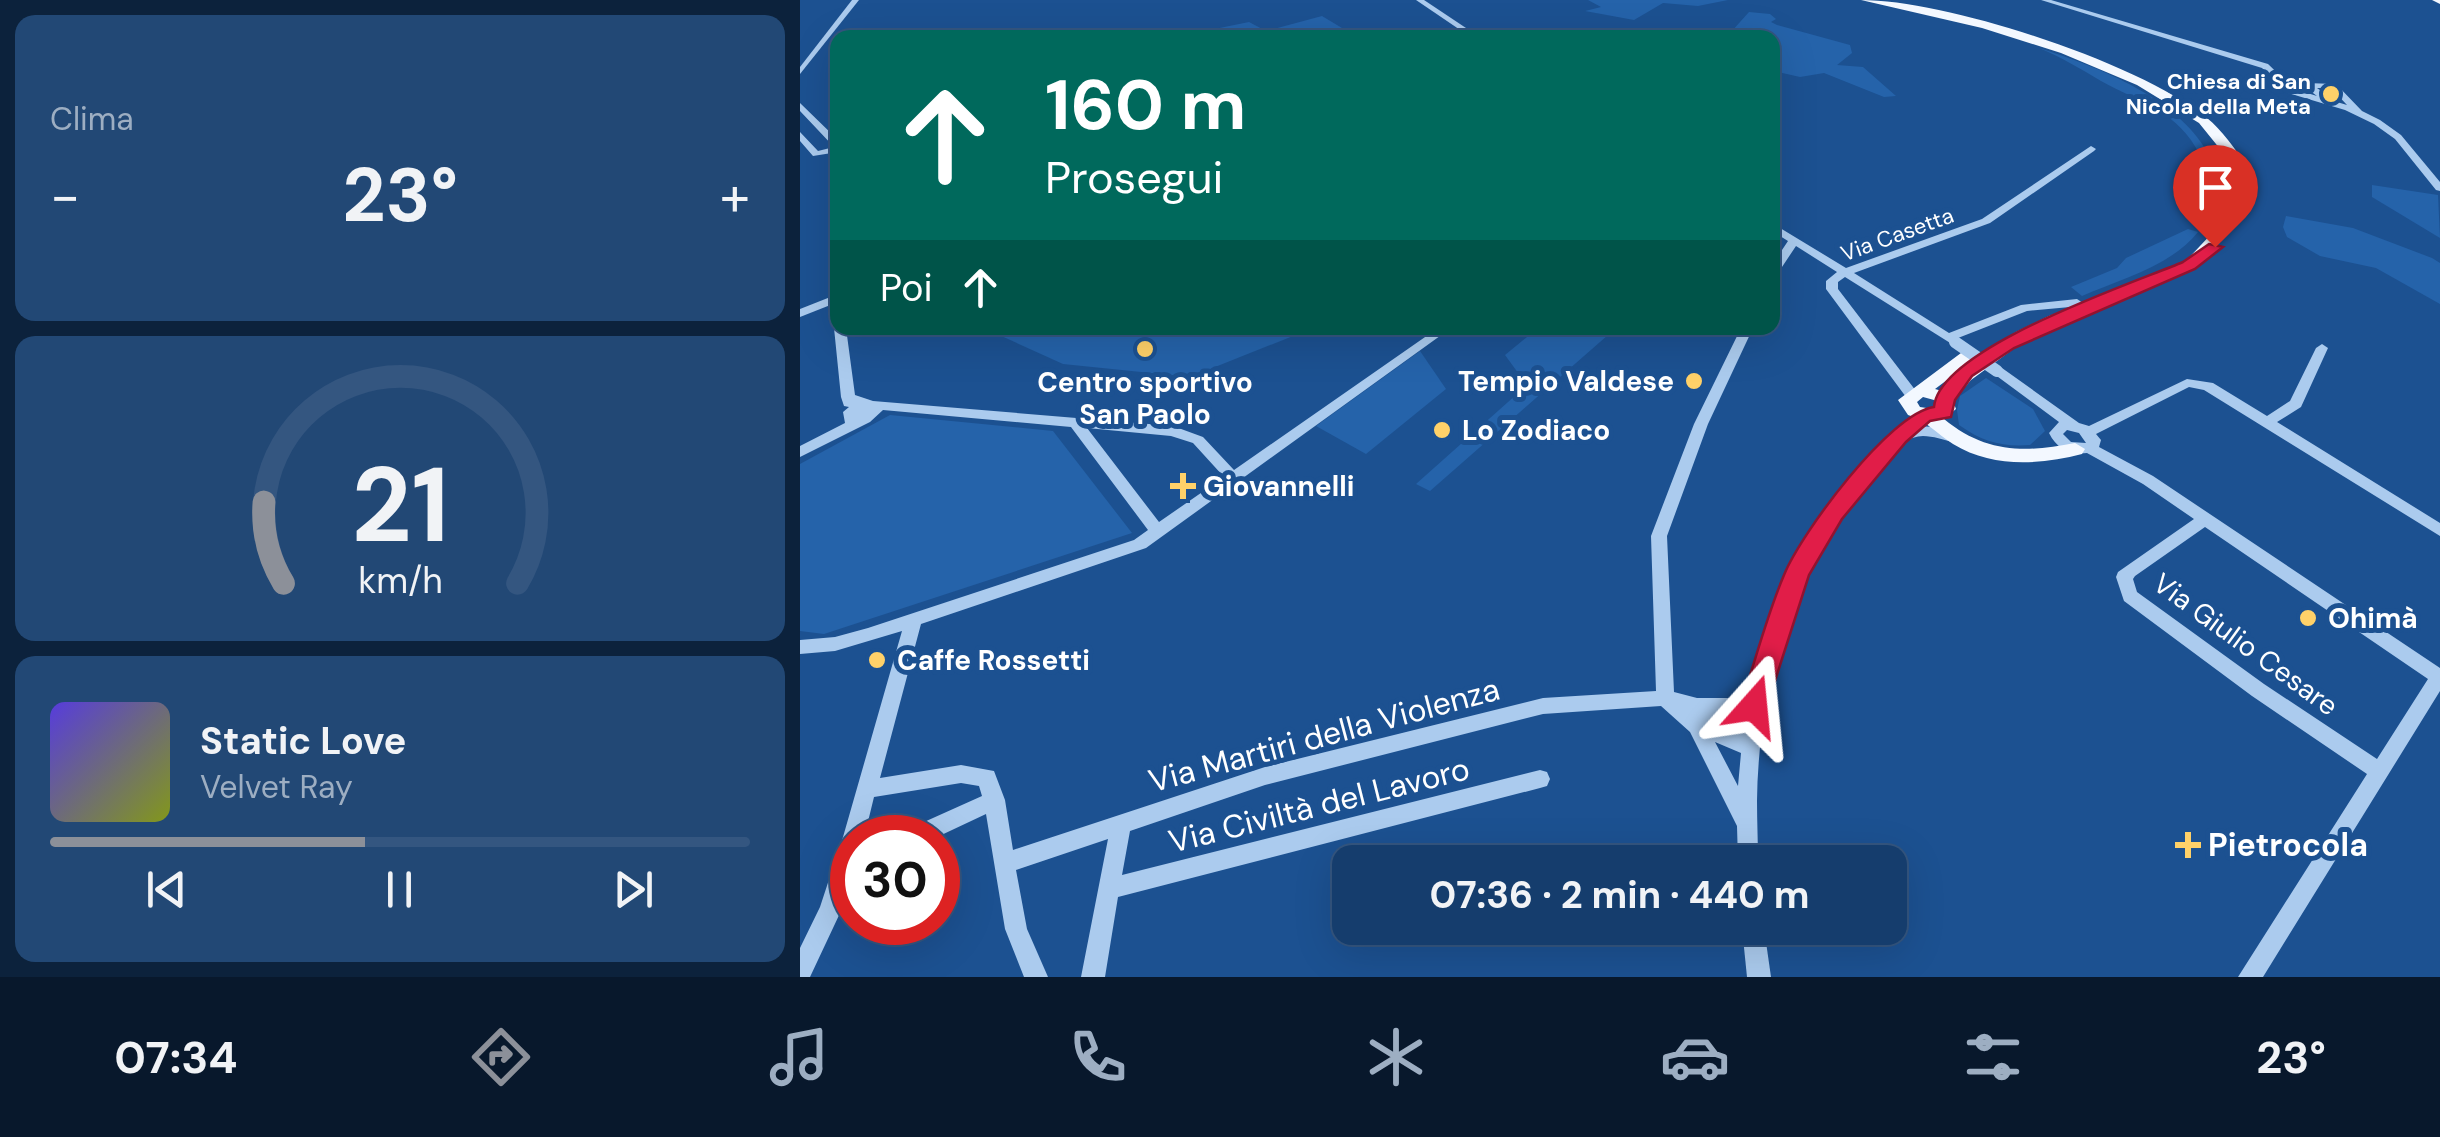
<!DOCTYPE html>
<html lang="it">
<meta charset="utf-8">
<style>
body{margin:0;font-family:"DM Sans",sans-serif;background:#224875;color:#f1f3f6;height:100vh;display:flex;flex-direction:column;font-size:38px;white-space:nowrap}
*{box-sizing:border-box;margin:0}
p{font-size:32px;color:#9daec2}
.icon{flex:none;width:55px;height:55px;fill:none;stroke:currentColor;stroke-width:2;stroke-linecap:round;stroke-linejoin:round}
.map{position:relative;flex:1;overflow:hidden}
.panel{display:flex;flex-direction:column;gap:15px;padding:15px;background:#0c223c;width:800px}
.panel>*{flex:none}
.hud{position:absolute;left:30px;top:30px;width:950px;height:305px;border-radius:20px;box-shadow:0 10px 40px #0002,0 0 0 2px #345680;background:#00695c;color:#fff;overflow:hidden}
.speed{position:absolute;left:30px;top:815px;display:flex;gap:20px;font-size:50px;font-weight:700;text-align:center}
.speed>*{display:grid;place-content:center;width:130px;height:130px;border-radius:50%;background:#153d6d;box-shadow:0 10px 40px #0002,0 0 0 2px #345680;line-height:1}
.speed .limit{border:15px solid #d22;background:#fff;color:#111}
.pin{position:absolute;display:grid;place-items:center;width:85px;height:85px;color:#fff;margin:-102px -42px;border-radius:50% 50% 50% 0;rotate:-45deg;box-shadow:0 0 10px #0007}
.pin .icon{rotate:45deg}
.me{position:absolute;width:110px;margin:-55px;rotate:18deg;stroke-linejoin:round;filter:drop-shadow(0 0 8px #0008)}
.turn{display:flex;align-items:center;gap:35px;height:210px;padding:0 50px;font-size:45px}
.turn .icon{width:130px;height:130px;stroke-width:2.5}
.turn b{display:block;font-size:70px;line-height:85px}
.then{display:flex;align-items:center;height:95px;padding:0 50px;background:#0003;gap:20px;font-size:38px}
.big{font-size:75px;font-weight:700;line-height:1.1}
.panel .widget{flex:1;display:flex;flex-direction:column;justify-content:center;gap:15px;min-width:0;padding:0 35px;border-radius:20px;background:#224875}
.panel .dial{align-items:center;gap:0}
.dial svg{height:260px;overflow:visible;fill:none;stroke:#345680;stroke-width:7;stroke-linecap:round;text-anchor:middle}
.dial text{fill:#f1f3f6;stroke:none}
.song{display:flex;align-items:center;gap:30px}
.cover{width:120px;height:120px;border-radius:15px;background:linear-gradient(135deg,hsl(250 70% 55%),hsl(70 70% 35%))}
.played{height:10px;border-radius:5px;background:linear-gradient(90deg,#8c9099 45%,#345680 45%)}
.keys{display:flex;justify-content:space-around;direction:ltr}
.heat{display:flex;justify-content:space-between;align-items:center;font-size:55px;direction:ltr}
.trip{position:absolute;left:532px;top:845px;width:575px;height:100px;border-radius:20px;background:#153d6d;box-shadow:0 10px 40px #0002,0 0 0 2px #345680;font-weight:700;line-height:100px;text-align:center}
.menu{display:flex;height:160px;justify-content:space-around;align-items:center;background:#08182c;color:#9daec2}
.menu .icon{width:70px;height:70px}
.menu .selected{color:#8c9099}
.menu b{font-size:45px;color:#f1f3f6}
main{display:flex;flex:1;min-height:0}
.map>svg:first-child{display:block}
</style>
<main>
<section class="panel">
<div class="widget"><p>Clima</p>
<div class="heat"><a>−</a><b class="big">23°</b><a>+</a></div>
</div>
<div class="widget dial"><svg viewBox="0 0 100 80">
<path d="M14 69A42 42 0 1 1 86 69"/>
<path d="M14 69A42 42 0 0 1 8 44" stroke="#8c9099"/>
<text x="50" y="56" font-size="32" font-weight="700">21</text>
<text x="50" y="72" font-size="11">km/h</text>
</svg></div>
<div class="widget">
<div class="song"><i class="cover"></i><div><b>Static Love</b><p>Velvet Ray</p></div></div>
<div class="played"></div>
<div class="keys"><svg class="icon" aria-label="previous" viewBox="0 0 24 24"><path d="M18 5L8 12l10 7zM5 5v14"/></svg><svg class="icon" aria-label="pause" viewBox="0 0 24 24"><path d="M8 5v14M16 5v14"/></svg><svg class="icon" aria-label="next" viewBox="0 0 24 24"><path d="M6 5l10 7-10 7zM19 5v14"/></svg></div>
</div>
</section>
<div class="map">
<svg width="1640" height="977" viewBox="0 0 1640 977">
<rect width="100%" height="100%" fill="#1c5191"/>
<!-- green -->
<g fill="#2563aa">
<polygon points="788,0 928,0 898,6 863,3 834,20 785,11 801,7"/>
<polygon points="949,12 970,14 976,19 971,22 977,25 1050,45 1052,53 1037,65 1063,67 1096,96 1084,97 1024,73 1000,77 973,71 972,38 910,37 917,32 931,32"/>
<polygon points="522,16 557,37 401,38 395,33 449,22 466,31"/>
<path d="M1239,48C1299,67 1382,99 1411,159L1400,155C1378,111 1341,103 1301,81C1281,69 1261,57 1239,48Z"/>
<polygon points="1572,185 1638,195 1640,238 1572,197"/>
<polygon points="1486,216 1553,228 1632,258 1640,263 1640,304 1576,268 1520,256 1487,237 1483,227"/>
<path d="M1388,229L1398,232C1371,266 1321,279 1282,296L1271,287L1317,268L1326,258Z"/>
<polygon points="193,328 513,328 390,377 263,364 197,334"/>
<polygon points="738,328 816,328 630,491 616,484 727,385 705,355"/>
<polygon points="620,351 646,389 566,454 516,426"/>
<path d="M1186,378L1233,409L1245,431L1230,445C1202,447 1183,442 1159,425L1157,410L1160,396Z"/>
<polygon points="90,415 253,431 332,533 24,634 0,631 0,464"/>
</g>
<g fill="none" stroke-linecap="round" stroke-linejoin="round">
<!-- minor -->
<g fill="#abcbee" fill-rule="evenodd">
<polygon points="52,0 59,0 0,74 0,67"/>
<polygon points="616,0 624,0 681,38 672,38"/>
<path d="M1241,0H1251L1468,64L1494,89L1517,96L1505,87V83L1536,84L1562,111L1580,120L1601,135L1640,182V191L1636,190L1595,139L1574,124L1545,110L1488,93L1462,68ZM1517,88H1531L1547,105L1527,99V95Z"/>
<polygon points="0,103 38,140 38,152 13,156 0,141 0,132 18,151 34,147 0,111"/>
<polygon points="1291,146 1296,149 1294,151 1190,223 1054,273 1149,333 1221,305 1277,299 1283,303 1281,306 1227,311 1158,338 1161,342 1155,346 1045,277 1038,282 1038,289 1116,391 1118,394 1116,397 1106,397 1026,289 1026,281 1037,272 996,246 976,276 972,277 972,265 988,241 972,231 972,223 1046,268 1182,219"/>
<polygon points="38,294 38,302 0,317 0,309"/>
<path d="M38,325V328H46L55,395L73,401L373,426L403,437L434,470L638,328H651L346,548L121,624L80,778L161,765L194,771L205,800L213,850L465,767L743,698L856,691L851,536L894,424L941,328H953L908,424L867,536L874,692L897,698H950C967,609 1010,519 1074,453C1088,439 1104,426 1119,412L1124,411L1131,415L1119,427C1131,425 1152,429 1160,437L1153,442C1144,440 1133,436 1123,436C1096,437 1077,469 1061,488C992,576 958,691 957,801C957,822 958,842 958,862H938L937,826L890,732L861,706L743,714L465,785L330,831L322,875L740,770L747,772L750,779L747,786L740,788L318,897L305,977H281L308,839L216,870L227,929L248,977H224L205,929L186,814L135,838H101L104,831L182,796L179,786L161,783L74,797L64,838H52V873L41,911L10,977H0V948L20,907L43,837L102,631L35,651L0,654V640L35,637L68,628L334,540L348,530L271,427L83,410L70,422L0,457V446L45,423L43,412L49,407L44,406L41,397L34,328ZM287,428L371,436L393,443L424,477L359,522ZM922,714H947L944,731ZM915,742L941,753L938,786Z"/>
<path d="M1522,344L1528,348L1501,407L1477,422L1640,523V536L1404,390L1389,387L1296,434L1301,440L1299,447L1353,476L1640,668V691L1463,977H1438L1567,774L1452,696L1324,601L1316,577L1318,572L1394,519L1343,484L1287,453C1269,455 1257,449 1249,433L1259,422L1190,371L1197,367L1202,368L1279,423L1289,426L1387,379L1413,383L1467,416L1490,401L1516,348ZM1267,430L1279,433L1286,443L1271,442L1263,434ZM1405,527L1628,679L1577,759L1464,684L1337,592L1333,579L1335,576Z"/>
<polygon points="942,928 964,928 971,977 947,977"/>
</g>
<!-- major -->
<g fill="#f3f8ff" fill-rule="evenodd">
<path d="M1061,0C1148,0 1340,63 1407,118C1422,130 1435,149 1446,165V213L1394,269L1296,308L1227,339L1171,380L1153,401L1156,409L1144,419C1185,453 1225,453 1275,443L1285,449L1282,454C1239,465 1192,468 1153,444C1137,434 1126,420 1108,415L1098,400L1161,353H1173L1174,359L1216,332L1249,316L1384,263L1432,212L1433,165L1399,123L1337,85L1261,53L1182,28ZM1163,368L1142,391L1135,389ZM1123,397L1134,400L1137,407L1133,409L1120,407L1117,402Z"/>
<polygon points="1632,0 1640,0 1640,4"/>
</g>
<!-- minor-bridge -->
<polyline stroke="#abcbee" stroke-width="12" points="1155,342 1197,371"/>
</g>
<!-- route -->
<path fill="#e11d48" stroke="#92132f" stroke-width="2.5" d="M1409,244L1423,247L1395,269L1214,348L1172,376L1155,400L1151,417L1130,421L1106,442L1042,519L1009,575L964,715L954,718L944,715L940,706C955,663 966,617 984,575C1001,533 1090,413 1134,407C1139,348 1331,284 1383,262Z"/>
<!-- markers -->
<g fill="#ffd169" stroke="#1c5191" stroke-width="4">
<circle cx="1531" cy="94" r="10"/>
<circle cx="345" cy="349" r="10"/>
<circle cx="894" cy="381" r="10"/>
<circle cx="642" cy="430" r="10"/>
<path d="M378 471h10v10h10v10h-10v10h-10v-10h-10v-10h10z"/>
<circle cx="1508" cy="618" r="10"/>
<circle cx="77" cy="660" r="10"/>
<path d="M1383 830h10v10h10v10h-10v10h-10v-10h-10v-10h10z"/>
</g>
<g text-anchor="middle" stroke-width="10" stroke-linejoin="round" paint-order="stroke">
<!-- far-poi labels -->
<g font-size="22" font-weight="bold" fill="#fff" stroke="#1c5191" text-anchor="end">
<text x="1511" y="89">Chiesa di San<tspan x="1511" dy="25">Nicola della Meta</tspan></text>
</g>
<!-- far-street labels -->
<g font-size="22" fill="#fff" stroke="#1c5191">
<text transform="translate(1097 234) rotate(-20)" y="8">Via Casetta</text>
</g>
<!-- poi labels -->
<g font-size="28" font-weight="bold" fill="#fff" stroke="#1c5191" text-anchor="start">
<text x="874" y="391" text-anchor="end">Tempio Valdese</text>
<text x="345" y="392" text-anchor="middle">Centro sportivo<tspan x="345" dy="32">San Paolo</tspan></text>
<text x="662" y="440">Lo Zodiaco</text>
<text x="403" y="496">Giovannelli</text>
<text x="1528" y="628">Ohimà</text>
<text x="97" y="670">Caffe Rossetti</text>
</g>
<!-- street labels -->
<g font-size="28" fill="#fff" stroke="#1c5191">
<text transform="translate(1446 644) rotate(36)" y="10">Via Giulio Cesare</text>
</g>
<!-- near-street labels -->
<g font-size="32" fill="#fff" stroke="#1c5191">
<text transform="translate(524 735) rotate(-15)" y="11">Via Martiri della Violenza</text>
<text transform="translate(519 805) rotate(-14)" y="11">Via Civiltà del Lavoro</text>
</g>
<!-- near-poi labels -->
<g font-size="32" font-weight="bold" fill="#fff" stroke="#1c5191" text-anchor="start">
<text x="1408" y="856">Pietrocola</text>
</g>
</g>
</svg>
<div class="speed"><div class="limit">30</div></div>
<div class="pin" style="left:1415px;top:247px;background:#d93025"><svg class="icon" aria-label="arrive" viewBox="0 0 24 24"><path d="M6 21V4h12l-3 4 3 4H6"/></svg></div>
<svg class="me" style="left:954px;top:706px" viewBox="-20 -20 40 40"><path d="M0-17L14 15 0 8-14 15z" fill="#e11d48" stroke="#fff" stroke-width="4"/></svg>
<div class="trip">07:36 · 2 min · 440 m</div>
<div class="hud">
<div class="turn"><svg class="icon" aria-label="ahead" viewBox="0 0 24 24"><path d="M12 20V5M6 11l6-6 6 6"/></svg><div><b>160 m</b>Prosegui</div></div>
<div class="then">Poi<svg class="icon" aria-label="ahead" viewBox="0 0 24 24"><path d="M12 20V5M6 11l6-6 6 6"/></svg></div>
</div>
</div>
</main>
<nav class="menu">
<b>07:34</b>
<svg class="icon selected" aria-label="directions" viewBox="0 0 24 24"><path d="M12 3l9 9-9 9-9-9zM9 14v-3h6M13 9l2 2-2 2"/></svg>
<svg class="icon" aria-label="music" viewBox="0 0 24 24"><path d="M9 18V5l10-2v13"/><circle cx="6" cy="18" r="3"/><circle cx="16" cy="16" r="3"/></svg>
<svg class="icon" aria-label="phone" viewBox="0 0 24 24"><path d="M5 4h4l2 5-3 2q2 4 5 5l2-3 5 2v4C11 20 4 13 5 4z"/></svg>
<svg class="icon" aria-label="climate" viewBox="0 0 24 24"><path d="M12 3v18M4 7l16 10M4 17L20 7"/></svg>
<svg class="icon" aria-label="car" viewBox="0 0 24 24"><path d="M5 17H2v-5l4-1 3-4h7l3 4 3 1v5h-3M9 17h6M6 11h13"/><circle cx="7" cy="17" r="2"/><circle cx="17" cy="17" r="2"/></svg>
<svg class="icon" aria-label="filters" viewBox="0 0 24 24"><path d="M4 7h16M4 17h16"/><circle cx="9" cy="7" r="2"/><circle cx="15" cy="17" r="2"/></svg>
<b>23°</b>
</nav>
